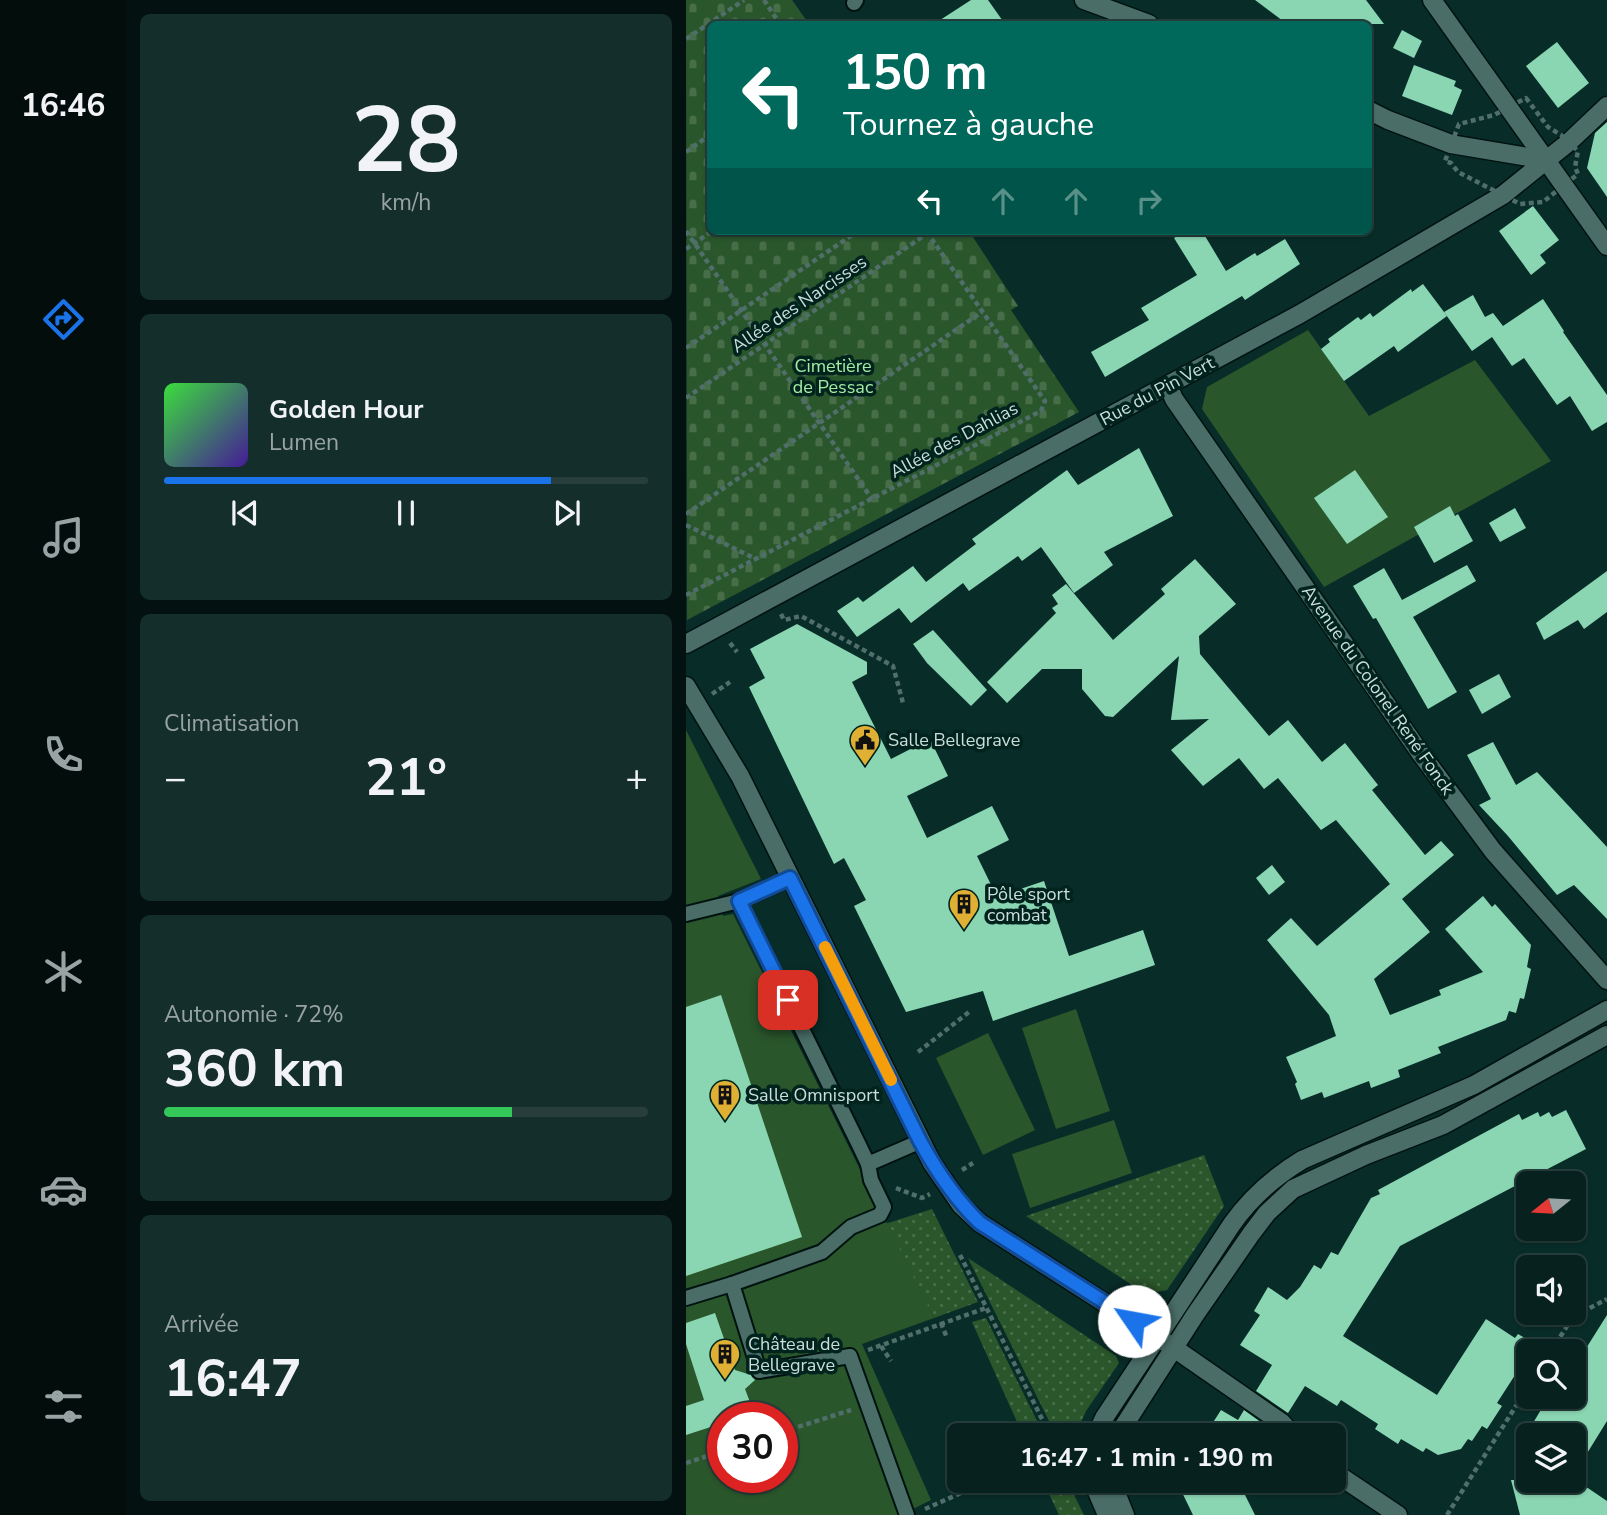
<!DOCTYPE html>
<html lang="fr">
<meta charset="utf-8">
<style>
body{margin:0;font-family:"Nunito Sans",sans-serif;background:#142e2b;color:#f1f3f6;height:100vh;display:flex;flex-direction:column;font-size:26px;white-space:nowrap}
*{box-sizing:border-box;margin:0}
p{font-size:23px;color:#98a3a4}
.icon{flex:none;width:38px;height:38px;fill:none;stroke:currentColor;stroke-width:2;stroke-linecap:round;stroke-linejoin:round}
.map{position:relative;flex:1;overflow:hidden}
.side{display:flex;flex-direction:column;gap:14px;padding:14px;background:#031210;width:560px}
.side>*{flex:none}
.hud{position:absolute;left:21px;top:21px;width:665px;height:214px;border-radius:10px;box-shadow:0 2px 5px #0004,0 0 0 2px #273e3c;background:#00695c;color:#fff;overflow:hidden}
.needle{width:46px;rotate:252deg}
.fabs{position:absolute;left:830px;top:1171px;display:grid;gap:14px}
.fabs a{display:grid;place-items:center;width:70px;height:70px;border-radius:10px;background:#06211e;box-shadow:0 2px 5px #0004,0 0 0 2px #273e3c;font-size:35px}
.speed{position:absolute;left:21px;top:1402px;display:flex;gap:14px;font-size:35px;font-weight:700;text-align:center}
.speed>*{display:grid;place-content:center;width:91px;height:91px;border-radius:50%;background:#06211e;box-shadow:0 2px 5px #0004,0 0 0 2px #273e3c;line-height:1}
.speed .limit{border:10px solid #d22;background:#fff;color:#111}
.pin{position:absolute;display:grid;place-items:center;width:60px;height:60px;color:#fff;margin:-30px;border-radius:14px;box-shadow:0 4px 10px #0006}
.me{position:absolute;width:77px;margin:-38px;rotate:303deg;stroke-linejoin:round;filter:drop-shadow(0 0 5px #0008)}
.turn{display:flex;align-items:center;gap:24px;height:147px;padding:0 21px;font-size:32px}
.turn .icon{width:91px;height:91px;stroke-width:2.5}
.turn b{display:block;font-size:49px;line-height:60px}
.lanes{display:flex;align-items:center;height:66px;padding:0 21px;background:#0003;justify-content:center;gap:35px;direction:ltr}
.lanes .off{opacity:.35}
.big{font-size:52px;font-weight:700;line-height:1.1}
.side .card{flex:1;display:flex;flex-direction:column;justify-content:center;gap:10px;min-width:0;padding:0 24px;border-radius:10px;background:#142e2b}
.side .dial{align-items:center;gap:0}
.dial b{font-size:91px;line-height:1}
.song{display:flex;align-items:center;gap:21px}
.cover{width:84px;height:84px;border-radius:10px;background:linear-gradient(135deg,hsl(120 70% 55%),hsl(260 70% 35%))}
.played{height:7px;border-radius:4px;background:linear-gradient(90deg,#1a73e8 80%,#273e3c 80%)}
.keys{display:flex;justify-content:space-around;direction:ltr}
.heat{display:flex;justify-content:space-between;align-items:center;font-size:38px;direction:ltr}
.charge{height:10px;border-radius:5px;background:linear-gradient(90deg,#34c759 72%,#273e3c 0)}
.trip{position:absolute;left:261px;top:1423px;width:399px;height:70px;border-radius:10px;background:#06211e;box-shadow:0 2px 5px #0004,0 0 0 2px #273e3c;font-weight:700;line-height:70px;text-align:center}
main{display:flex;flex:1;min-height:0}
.tab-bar{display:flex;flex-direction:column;width:126px;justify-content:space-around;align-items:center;background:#020d0c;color:#98a3a4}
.tab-bar .icon{width:49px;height:49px}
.tab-bar .active{color:#1a73e8}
.tab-bar b{font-size:32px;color:#f1f3f6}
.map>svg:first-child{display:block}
</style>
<main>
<nav class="tab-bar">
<b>16:46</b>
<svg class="icon active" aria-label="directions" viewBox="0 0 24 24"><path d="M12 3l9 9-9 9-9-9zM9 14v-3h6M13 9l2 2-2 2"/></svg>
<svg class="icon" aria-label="music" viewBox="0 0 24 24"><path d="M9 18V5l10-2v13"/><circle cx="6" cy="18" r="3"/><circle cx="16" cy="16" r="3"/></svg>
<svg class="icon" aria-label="phone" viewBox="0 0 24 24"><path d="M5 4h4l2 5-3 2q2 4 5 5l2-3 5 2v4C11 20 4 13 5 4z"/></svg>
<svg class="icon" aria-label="climate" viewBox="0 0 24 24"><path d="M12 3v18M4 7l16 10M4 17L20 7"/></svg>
<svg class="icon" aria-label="car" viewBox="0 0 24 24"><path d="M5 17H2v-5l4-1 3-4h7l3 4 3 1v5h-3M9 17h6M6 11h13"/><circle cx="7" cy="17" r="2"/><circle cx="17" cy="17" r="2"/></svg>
<svg class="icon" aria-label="filters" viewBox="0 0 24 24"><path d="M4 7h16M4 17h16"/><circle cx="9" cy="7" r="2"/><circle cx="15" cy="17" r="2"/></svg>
</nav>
<section class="side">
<div class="card dial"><b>28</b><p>km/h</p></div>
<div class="card">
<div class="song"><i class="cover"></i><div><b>Golden Hour</b><p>Lumen</p></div></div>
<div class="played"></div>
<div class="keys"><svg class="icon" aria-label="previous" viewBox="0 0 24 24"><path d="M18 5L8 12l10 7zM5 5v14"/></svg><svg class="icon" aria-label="pause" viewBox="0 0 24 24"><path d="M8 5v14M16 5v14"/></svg><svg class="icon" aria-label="next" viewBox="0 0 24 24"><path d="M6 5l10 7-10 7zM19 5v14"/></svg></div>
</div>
<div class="card"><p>Climatisation</p>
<div class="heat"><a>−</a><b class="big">21°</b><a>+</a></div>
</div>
<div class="card"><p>Autonomie · 72%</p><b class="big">360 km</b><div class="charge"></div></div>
<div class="card"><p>Arrivée</p><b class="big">16:47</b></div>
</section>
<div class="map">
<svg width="921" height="1515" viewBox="0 0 921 1515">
<defs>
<pattern id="grass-dots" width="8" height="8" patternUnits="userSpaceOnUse" patternTransform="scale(1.75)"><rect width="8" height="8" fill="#2a562b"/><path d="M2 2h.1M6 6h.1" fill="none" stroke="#486e49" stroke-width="1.8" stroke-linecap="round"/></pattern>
<pattern id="cemetery-stones" width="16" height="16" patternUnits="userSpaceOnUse" patternTransform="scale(1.75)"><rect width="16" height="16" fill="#2a562b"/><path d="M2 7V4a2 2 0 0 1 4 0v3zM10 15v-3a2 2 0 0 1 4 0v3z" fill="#486e49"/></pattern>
</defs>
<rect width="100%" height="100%" fill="#082c28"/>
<!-- grass -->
<g fill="url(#grass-dots)">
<polygon points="518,1155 538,1206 481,1290 460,1294 340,1216"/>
<polygon points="246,1209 292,1302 248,1318 199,1224"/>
<polygon points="282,1258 430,1356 433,1363 400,1411 389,1435 370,1435"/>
<polygon points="300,1318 358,1435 337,1435 286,1322"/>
<polygon points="357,1481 381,1481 398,1515 373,1515"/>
</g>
<!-- cemetery -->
<polygon fill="url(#cemetery-stones)" points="0,0 106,0 123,24 24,24 24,231 283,231 332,306 325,310 393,412 1,620"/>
<!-- garden -->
<g fill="#2a562b" fill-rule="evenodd">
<polygon points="622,330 683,416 789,360 865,461 638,587 516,409 521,387"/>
<path d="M0,730L75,879L32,896L37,916L47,914L248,1318L176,1344L245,1500L227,1509L229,1515H0ZM37,1418H96V1477H37Z"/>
<polygon points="390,1009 424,1111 370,1129 336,1028"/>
<polygon points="302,1033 349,1130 297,1155 250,1058"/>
<polygon points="428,1120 446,1173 344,1208 326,1154"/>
</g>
<!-- building -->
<g fill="#8ad6b3">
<polygon points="285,0 302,0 319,24 248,24"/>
<polygon points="569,0 680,0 698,24 601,24"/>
<polygon points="716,30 736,41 728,58 707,48"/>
<polygon points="871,42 903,83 872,108 840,66"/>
<polygon points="728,65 770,81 768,86 776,90 766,115 716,96"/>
<polygon points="921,122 921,197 901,168 909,133"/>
<polygon points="847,206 873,240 854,255 860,263 845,275 813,231"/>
<polygon points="499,231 516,231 540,271 569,253 571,256 599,239 614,264 559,300 556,296 419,377 405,352 463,320 455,308 511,275 488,238"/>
<polygon points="737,284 761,316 712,352 708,346 658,381 635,349 644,342 642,339 672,317 675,320 684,313 687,317 725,289 726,292"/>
<polygon points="787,295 799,317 807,313 817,326 857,299 878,331 877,332 921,395 921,422 906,431 884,396 871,405 838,358 826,366 806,337 786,351 758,312"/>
<polygon points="453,448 487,516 418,552 427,565 388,593 355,547 336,561 332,556 283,591 277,583 225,623 213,608 171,637 151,611 172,597 177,602 227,566 240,582 290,544 286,539 381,470 392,485"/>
<polygon points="669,470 702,517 661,544 628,498"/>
<polygon points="764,506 769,516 772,514 787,541 748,563 728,527"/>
<polygon points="829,508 840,528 814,542 803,523"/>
<polygon points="509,559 550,604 513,636 514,654 583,736 602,720 636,762 659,743 692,785 686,790 739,855 755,841 768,855 716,899 744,932 688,979 704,1015 755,995 753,990 797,972 759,929 797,896 806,907 809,904 845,945 841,967 845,969 838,999 834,998 830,1013 823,1011 820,1020 752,1047 755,1053 712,1070 714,1077 685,1088 683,1081 638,1098 636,1092 615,1100 609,1084 611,1082 600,1057 650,1036 643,1015 581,940 605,918 631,946 704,884 650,820 635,830 592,778 578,789 553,758 517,786 485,750 523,719 485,720 493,656 427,717 419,716 396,689 396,669 356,669 321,703 301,682 370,613 366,608 372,604 366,595 380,584 427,640 479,594 475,589"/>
<polygon points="781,565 790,581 727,617 771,692 742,709 690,618 687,619 667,586 698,568 716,600"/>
<polygon points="921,571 921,612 898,629 892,620 858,640 850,623"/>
<polygon points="111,624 181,662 181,674 166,682 205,759 244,739 262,776 221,796 241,838 306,806 323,840 291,856 311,897 358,881 383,956 457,930 469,965 307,1021 297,991 220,1012 168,906 180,900 158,858 148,864 63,687 79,678 64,649"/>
<polygon points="247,630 301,690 285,706 241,663 227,644"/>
<polygon points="813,674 825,697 796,714 783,690"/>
<polygon points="807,742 830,785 851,772 921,847 921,919 888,885 871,895 822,836 793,805 805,799 781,755"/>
<polygon points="586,865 599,882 583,895 570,878"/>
<polygon points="35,995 116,1237 0,1276 0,1007"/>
<polygon points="880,1110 900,1149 714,1246 657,1336 751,1395 800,1319 829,1338 832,1334 849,1344 845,1351 842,1351 842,1355 811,1403 816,1406 801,1429 796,1426 786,1441 782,1439 775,1449 752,1455 740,1448 737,1452 715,1439 712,1444 689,1429 692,1424 675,1413 655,1400 651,1406 619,1386 602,1413 570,1391 586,1365 554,1345 574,1315 568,1311 582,1287 601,1300 614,1287 628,1265 635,1269 645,1252 652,1255 685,1198 694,1194 692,1190 833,1114 836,1120 852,1112 854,1117 863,1112 866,1117"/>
<polygon points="29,1313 49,1370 65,1375 69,1380 59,1389 70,1418 37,1418 37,1423 0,1435 0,1406 18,1400 0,1344 0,1323"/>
<polygon points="921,1315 921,1421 887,1476 887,1435 840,1435 863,1396 887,1396 887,1369"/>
<polygon points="535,1410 552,1420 558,1410 590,1433 588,1435 519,1435"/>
<polygon points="490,1480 549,1480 556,1489 569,1515 507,1515"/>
<polygon points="825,1480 890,1480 921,1501 921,1515 834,1515"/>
</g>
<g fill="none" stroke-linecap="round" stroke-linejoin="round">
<!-- lane casing -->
<g stroke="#001310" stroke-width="18">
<g id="lane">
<polyline points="168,3 170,0"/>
<polyline points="105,878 53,901 173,1145 182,1164 235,1141"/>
<polyline points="0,914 53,901"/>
<polyline points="182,1164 185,1180 198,1207 194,1215 165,1227 136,1252 46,1284 73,1371 164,1356 221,1515"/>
<polyline points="0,1298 46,1284"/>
</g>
</g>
<!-- street casing -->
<g stroke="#001310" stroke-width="21">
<g id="street">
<polyline points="482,385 488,399 735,754 807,851 921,980"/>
<polyline points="0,686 54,776 246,1163 275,1205 294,1223 472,1337 596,1423 607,1435"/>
<path d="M410,1435L418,1418L546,1224C565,1197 588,1177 616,1160L788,1085L921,1010"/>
<polyline points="432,1435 509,1315 565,1234 581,1213 607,1189 680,1155 757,1125 921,1035"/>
<polyline points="648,1472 712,1515"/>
<polyline points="406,1480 421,1515"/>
<polyline points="425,1480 439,1515"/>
</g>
</g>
<!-- secondary casing -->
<g stroke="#001310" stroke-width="21">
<g id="secondary">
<polyline points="398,0 463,24"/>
<polyline points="746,0 921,246"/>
<polyline points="682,110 702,120 765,144 860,160"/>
<polyline points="0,644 614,314 817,195 883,142 921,106"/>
</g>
</g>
<!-- path -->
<g stroke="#506e6a" stroke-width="4.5" stroke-dasharray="5 3.5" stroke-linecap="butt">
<polyline points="78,0 94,24"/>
<polyline points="0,39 58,0"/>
<polygon points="840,98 862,127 875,135 892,151 889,167 892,174 857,202 834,204 772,172 765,163 759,161 773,124 808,115"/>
<polyline points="0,152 24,135"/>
<polyline points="0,231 186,499"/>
<polyline points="0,249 26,231"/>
<polyline points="0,348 172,231"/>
<polyline points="0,398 242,233"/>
<polyline points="0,514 296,312"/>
<polyline points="0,525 70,559"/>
<polyline points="0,595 355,411 359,401 240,231"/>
<polyline points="95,614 98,620 115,616 207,666 217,703"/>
<polyline points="44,643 51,652"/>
<polyline points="26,694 44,682"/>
<polyline points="232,1052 283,1012"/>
<polyline points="276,1170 287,1163"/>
<polyline points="210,1188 236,1198 244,1194"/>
<polyline points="274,1255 364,1435"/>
<polyline points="255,1323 261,1338"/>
<polyline points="195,1346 205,1361"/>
<polyline points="182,1350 300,1308"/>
<polyline points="429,1350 437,1337"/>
<polyline points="865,1351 887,1317 921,1299"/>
<polyline points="96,1432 165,1410"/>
<polyline points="0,1463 37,1451"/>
<polyline points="239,1509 304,1480"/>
<polyline points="761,1515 842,1387"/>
</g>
<!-- lane -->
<use href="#lane" stroke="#4a6d67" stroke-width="14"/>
<!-- street -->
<use href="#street" stroke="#4a6d67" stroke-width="18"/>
<!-- secondary -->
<use href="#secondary" stroke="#4a6d67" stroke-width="18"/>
</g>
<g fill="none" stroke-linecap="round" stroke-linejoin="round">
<!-- route casing -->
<g stroke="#114b97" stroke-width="18">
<path id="route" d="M102,1000L53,901L104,878L234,1141C251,1172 269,1199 294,1223L448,1321"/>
</g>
<!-- route -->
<use href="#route" stroke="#1a73e8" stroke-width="12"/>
<!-- slow -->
<polyline stroke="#f59e0b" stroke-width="12" points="139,947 205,1080"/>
</g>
<!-- icons -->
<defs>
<g id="civic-pin" transform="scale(1.575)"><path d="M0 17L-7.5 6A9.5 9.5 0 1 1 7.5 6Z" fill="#dfb034" stroke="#00231e"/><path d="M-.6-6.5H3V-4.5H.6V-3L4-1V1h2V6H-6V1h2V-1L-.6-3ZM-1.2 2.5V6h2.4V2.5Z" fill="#111"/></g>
<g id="building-pin" transform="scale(1.575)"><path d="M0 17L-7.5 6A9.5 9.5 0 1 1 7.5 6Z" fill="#dfb034" stroke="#00231e"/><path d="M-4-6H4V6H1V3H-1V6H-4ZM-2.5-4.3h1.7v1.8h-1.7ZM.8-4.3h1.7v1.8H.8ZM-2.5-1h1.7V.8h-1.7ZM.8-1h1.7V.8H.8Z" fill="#111"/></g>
</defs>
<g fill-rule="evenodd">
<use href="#civic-pin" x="179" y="740"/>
<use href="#building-pin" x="278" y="904"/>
<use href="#building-pin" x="39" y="1095"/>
<use href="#building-pin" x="39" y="1354"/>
</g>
<g text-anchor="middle" stroke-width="7" stroke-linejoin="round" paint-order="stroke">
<!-- street labels -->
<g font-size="18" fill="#cbdeda" stroke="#00231e">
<text transform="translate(113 304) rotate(-34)" y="6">Allée des Narcisses</text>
<text transform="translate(471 391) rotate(-28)" y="6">Rue du Pin Vert</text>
<text transform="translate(268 440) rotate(-28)" y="6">Allée des Dahlias</text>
<text transform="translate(692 690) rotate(55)" y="6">Avenue du Colonel René Fonck</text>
</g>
<!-- park labels -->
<g font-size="18" fill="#a4eca4" stroke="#00231e">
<text x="147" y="372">Cimetière<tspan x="147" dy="21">de Pessac</tspan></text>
</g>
<!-- poi labels -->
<g font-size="18" fill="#cbdeda" stroke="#00231e" text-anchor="start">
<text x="202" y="746">Salle Bellegrave</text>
<text x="301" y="900">Pôle sport<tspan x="301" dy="21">combat</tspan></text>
<text x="62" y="1101">Salle Omnisport</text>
<text x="62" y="1350">Château de<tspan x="62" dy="21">Bellegrave</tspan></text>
</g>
</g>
</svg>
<div class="fabs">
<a><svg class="needle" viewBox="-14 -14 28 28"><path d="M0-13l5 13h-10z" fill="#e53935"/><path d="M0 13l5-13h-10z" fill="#98a3a4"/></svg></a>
<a><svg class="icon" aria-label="sound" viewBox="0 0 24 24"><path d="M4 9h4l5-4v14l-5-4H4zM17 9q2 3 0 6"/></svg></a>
<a><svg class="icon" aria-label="search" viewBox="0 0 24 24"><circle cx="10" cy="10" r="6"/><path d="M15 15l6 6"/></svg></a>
<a><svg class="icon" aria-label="layers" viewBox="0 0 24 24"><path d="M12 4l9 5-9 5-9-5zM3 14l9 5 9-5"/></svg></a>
</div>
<div class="speed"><div class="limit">30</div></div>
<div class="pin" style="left:102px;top:1000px;background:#d93025"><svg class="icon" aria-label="arrive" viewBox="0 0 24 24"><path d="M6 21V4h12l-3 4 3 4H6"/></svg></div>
<svg class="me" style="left:448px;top:1321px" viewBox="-20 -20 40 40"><circle r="19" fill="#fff"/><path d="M0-13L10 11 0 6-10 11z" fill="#1a73e8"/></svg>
<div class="trip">16:47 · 1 min · 190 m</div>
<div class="hud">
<div class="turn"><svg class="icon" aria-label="left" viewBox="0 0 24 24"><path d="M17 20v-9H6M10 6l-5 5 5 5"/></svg><div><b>150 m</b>Tournez à gauche</div></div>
<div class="lanes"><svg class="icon" aria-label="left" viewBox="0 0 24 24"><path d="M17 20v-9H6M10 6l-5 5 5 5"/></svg><svg class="icon off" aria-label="ahead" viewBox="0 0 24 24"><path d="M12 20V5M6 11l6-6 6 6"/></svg><svg class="icon off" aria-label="ahead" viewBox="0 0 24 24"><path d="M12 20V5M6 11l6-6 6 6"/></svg><svg class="icon off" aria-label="right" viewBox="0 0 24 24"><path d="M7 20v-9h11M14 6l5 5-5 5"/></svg></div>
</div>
</div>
</main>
